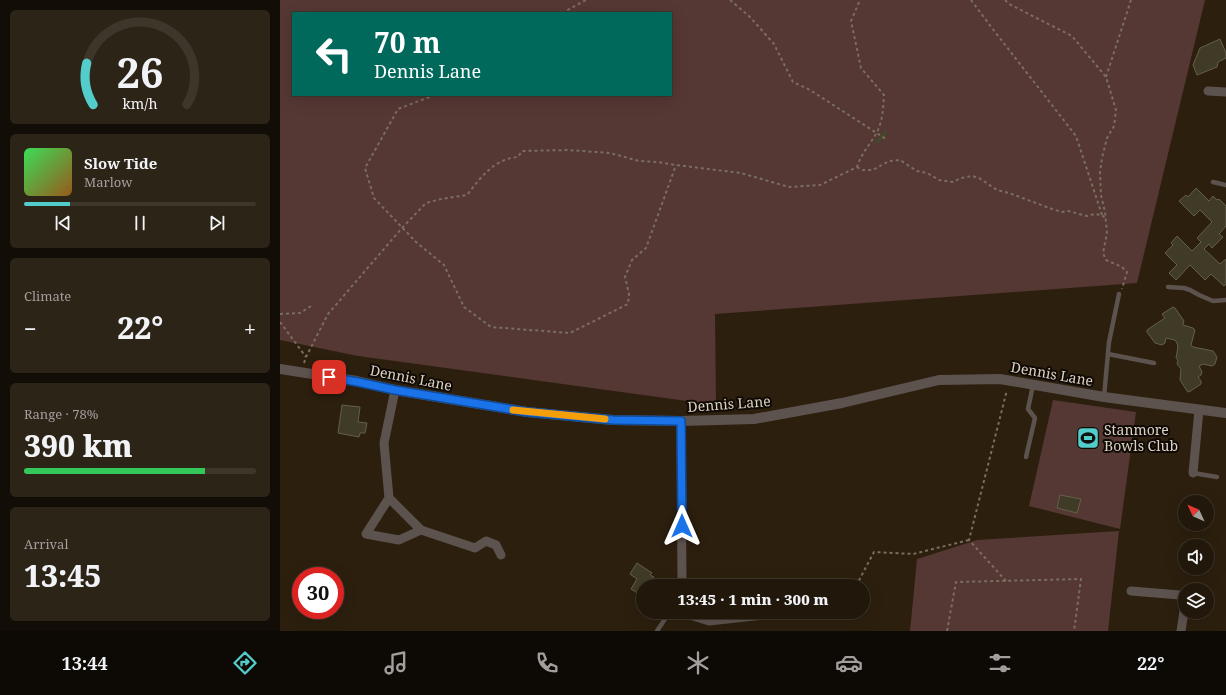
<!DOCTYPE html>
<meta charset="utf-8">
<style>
body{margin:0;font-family:"Noto Serif",serif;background:#2d2418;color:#f1f3f6;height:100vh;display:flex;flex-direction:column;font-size:15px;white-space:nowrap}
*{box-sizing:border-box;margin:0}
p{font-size:13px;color:#a29f9c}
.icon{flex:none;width:22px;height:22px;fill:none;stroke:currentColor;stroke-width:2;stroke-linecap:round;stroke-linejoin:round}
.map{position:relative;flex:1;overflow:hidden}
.drawer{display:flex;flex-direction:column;gap:10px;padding:10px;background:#120d06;width:280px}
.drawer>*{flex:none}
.hud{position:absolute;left:12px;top:12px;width:380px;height:84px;border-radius:0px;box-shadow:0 4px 16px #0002,0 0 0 1px #3e362b;background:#00695c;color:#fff;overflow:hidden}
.needle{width:26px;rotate:314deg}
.fabs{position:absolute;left:898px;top:495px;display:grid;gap:8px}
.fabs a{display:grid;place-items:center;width:36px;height:36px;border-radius:50%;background:#21170a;box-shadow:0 4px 16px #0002,0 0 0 1px #3e362b;font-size:20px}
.speed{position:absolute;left:12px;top:567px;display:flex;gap:8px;font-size:20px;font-weight:700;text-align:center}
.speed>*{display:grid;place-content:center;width:52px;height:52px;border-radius:50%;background:#21170a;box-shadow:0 4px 16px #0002,0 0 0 1px #3e362b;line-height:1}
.speed .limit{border:6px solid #d22;background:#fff;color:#111}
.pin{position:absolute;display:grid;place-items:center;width:34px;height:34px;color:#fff;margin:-17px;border-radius:8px;box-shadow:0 2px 6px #0006}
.me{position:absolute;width:44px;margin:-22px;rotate:0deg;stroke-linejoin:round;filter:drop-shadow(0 0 3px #0008)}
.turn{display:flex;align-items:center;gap:14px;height:84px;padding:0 16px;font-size:18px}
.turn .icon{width:52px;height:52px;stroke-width:2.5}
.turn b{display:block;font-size:28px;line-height:34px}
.big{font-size:30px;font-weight:800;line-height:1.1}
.drawer .widget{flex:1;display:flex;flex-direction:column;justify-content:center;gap:6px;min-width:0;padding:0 14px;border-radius:6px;background:#2d2418}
.drawer .dial{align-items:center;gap:0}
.dial svg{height:104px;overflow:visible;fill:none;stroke:#3e362b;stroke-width:7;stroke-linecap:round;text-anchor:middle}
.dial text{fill:#f1f3f6;stroke:none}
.song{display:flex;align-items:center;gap:12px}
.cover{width:48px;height:48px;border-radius:6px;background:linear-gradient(135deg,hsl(130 70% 55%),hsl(30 70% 35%))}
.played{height:4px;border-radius:2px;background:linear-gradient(90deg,#53cdcb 20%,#3e362b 20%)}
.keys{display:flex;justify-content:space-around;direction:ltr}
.heat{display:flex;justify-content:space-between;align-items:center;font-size:22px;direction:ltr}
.charge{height:6px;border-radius:3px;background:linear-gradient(90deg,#34c759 78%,#3e362b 0)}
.trip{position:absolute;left:356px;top:579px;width:234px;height:40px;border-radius:20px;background:#21170a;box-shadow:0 4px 16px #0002,0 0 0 1px #3e362b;font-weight:800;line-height:40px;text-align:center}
.tab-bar{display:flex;height:64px;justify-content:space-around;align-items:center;background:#0d0904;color:#a29f9c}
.tab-bar .icon{width:28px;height:28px}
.tab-bar .on{color:#53cdcb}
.tab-bar b{font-size:18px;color:#f1f3f6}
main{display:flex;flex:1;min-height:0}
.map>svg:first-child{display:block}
</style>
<main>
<section class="drawer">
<div class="widget dial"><svg viewBox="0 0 100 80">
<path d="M14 69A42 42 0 1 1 86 69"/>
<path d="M14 69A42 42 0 0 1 9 37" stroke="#53cdcb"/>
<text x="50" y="56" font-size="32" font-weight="700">26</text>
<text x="50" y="72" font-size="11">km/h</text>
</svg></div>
<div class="widget">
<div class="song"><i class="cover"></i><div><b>Slow Tide</b><p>Marlow</p></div></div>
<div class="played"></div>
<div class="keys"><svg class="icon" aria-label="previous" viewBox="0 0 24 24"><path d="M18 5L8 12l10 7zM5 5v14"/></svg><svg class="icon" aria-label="pause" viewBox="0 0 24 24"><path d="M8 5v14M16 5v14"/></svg><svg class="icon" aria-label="next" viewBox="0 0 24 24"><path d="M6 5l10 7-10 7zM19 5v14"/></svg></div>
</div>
<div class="widget"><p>Climate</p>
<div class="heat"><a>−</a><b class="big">22°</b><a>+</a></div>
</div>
<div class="widget"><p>Range · 78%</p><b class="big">390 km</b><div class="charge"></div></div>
<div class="widget"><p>Arrival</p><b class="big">13:45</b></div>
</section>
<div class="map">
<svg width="946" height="631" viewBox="0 0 946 631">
<rect width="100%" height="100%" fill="#2c1f0e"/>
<!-- green -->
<g fill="#553734" fill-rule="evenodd">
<path d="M0,0H925L857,283L435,314L436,405L78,356L0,340ZM13,13H391V95H13Z"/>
<polygon points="773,400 856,412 840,529 749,506"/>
<polygon points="839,531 828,631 630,631 637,559 697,540"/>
</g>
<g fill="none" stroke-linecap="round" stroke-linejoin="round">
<!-- stream -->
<polyline stroke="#414b2c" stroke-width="3" points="597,142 606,132"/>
</g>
<!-- building -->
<g fill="#3f3b26" stroke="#645f48">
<polygon points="940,39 946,53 946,58 938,62 937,67 917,75 913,65 920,48"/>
<polygon points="916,188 929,201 933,196 937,200 939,199 946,206 946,226 939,234 943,237 932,248 929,244 924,249 940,264 946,259 946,284 944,286 931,274 925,280 910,265 896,280 889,273 897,265 885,253 893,245 891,243 897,236 912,251 921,242 917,238 932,222 920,210 914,216 899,201 906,195 908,197"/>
<polygon points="893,307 895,308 904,321 903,324 903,325 913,328 915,330 911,345 913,347 933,351 937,357 935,364 932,366 923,364 919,366 922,372 921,375 918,377 921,381 921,384 909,392 907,391 900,380 901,369 897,364 898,360 896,358 898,347 897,346 898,345 895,340 886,338 885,343 882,345 875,343 867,332 867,330 885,318 882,314"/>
<polygon points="62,405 80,407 78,422 87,423 85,433 80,433 79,437 58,433"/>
<polygon points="780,495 801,499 797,513 777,508"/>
<polygon points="357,563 372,573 370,575 374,577 368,586 363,586 363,593 362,596 351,589 357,579 350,574"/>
</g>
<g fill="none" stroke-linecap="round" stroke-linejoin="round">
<!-- path -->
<g stroke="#796e5f" stroke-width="2" stroke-dasharray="3 3" stroke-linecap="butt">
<polyline points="450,0 470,17 494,44 513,82 530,90 606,139"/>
<polyline points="691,0 712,28 796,136 822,215"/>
<polyline points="725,0 729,4 792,36 826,77 836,110 834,126 827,138 822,158 820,173 821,195 825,212 827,233 823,253 826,260 842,267 847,272 842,289"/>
<polyline points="282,13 306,0"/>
<polyline points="826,77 851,0"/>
<polyline points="155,95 118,109 85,168 94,198 136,242 164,265 184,307 211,327 290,333 348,304 349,294 345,277 352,260 366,248 396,165"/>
<polyline points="577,167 582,170 593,170 609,161 620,160 637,171 647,173 659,180 673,182 681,178 692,176 699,178 717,190 729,193 772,209 782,212 788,211 807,216 815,214 822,215 825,218"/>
<polyline points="0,314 20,313 31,306"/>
<polyline points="0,322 26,357"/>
<path d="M24,363L26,357L48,314L122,228L146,203L161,199L187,195C201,177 214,159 238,157L242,151L288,150L330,153L359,161L378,162L396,165L461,173L509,187L540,185L577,167C582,152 590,145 597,132C603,120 603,108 604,95L581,68L571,21L580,0"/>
<polyline points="726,581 689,540 727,390"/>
<polyline points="576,586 594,552 633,554 689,540"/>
<polyline points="667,631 676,582 801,579 794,631"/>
</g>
<!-- service -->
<g stroke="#5d534e" stroke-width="4.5">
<polyline points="933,182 946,185"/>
<polyline points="888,287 904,288 910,290 919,295 933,301 946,300"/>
<polyline points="828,354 874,363"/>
<polyline points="824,397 829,342 839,294"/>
<polyline points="746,457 755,418 748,409 753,385"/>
<polyline points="913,473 937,477"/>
<polyline points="377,631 387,616 393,612"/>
</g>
<!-- minor -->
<g stroke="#5d534e" stroke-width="9">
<polyline points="928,91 946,92"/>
<polyline points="401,421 402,586"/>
<polyline points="913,473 919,410"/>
<polyline points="109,498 86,534 119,540 141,530 109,498 104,443 115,390"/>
<polyline points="141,530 195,548 206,541 216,545 221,555"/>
<polyline points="851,591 900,595 905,605 901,631"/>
<polyline points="409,612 413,616 429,621 511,612"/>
</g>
<!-- tertiary -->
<polyline stroke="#5d534e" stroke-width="10" points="0,369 77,381 115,390 247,412 333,420 401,421 474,419 562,403 659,380 720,379 824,397 946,413"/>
</g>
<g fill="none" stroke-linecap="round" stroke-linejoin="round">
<!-- route casing -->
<g stroke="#114b97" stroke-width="10">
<polyline id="route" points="49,377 78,382 115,390 247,412 333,420 401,421 402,526"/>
</g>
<!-- route -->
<use href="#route" stroke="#1a73e8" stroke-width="7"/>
<!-- slow -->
<polyline stroke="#f59e0b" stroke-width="7" points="233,410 325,419"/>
</g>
<!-- icons -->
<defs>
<g id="stadium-square" transform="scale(1.15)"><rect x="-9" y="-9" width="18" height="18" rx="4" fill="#53cdcb" stroke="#100a04"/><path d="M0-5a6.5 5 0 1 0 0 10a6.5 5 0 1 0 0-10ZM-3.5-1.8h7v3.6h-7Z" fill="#111"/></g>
</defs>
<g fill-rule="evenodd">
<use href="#stadium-square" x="808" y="438"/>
</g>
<g text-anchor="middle" stroke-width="4" stroke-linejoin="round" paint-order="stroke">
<!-- street labels -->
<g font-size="14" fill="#dbd2c7" stroke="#100a04">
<text transform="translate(772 374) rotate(10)" y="5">Dennis Lane</text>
<text transform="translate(131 378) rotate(11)" y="5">Dennis Lane</text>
<text transform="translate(449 404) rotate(-4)" y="5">Dennis Lane</text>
</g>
<!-- poi labels -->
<g font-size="14" fill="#dbd2c7" stroke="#100a04" text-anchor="start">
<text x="824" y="435">Stanmore<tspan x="824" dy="16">Bowls Club</tspan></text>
</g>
</g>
</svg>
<div class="fabs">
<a><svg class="needle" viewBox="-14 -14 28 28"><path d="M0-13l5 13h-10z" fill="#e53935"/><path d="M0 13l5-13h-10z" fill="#a29f9c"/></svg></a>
<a><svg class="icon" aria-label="sound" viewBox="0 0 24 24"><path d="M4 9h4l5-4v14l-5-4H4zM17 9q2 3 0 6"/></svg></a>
<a><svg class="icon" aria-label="layers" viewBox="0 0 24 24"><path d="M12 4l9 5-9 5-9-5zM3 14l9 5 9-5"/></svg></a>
</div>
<div class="speed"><div class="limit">30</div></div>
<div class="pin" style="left:49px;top:377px;background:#d93025"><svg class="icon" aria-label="arrive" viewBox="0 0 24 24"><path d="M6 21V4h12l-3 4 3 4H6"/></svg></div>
<svg class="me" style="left:402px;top:526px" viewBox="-20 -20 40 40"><path d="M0-17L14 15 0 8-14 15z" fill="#1a73e8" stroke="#fff" stroke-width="4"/></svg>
<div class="trip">13:45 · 1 min · 300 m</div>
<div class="hud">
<div class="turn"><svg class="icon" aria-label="left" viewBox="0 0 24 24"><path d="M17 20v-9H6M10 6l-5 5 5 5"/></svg><div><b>70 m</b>Dennis Lane</div></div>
</div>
</div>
</main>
<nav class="tab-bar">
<b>13:44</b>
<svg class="icon on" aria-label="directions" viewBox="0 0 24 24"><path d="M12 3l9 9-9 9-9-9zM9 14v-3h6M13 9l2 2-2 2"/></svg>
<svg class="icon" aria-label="music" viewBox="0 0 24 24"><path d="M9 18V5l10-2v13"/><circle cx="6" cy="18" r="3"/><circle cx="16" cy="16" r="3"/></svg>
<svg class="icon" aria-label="phone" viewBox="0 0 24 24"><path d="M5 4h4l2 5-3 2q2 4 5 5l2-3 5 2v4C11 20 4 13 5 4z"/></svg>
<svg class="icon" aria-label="climate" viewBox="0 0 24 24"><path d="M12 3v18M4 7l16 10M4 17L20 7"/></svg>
<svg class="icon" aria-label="car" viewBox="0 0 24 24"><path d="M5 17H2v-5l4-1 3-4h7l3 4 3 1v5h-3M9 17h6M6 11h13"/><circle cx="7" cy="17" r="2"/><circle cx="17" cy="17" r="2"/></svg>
<svg class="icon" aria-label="filters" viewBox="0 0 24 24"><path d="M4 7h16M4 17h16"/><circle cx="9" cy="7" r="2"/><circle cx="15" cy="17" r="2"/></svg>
<b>22°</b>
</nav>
